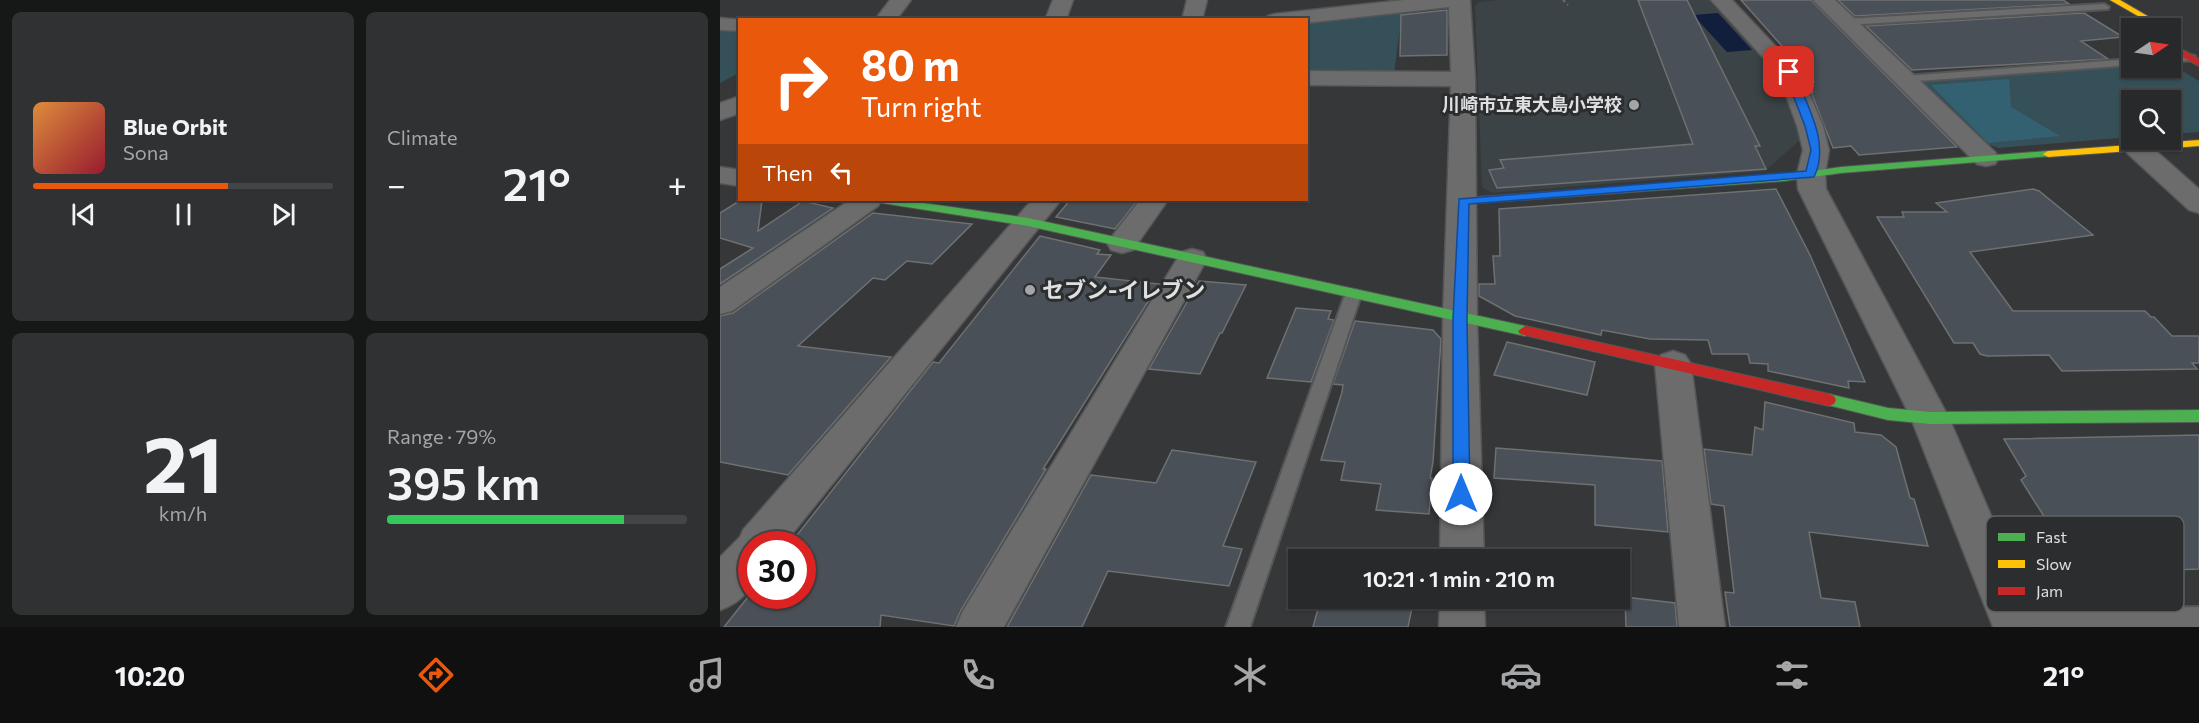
<!DOCTYPE html>
<meta charset="utf-8">
<style>
body{margin:0;font-family:Commissioner,"Noto Sans JP",sans-serif;background:#303132;color:#f1f3f6;height:100vh;display:flex;flex-direction:column;font-size:22px;white-space:nowrap}
*{box-sizing:border-box;margin:0}
p{font-size:20px;color:#a5a6a8}
.icon{flex:none;width:33px;height:33px;fill:none;stroke:currentColor;stroke-width:2;stroke-linecap:round;stroke-linejoin:round}
.map{position:relative;flex:1;overflow:hidden}
.side{display:flex;flex-direction:column;gap:12px;padding:12px;background:#161717;width:720px}
.side>*{flex:none}
.banner{position:absolute;left:18px;top:18px;width:570px;height:183px;border-radius:0px;box-shadow:0 2px 4px #0004,0 0 0 2px #444547;background:#ea580c;color:#fff;overflow:hidden}
.needle{width:39px;rotate:77deg}
.fabs{position:absolute;left:1401px;top:18px;display:grid;gap:12px}
.fabs a{display:grid;place-items:center;width:60px;height:60px;border-radius:0px;background:#28292a;box-shadow:0 2px 4px #0004,0 0 0 2px #444547;font-size:30px}
.speed{position:absolute;left:18px;top:531px;display:flex;gap:12px;font-size:30px;font-weight:700;text-align:center}
.speed>*{display:grid;place-content:center;width:78px;height:78px;border-radius:50%;background:#28292a;box-shadow:0 2px 4px #0004,0 0 0 2px #444547;line-height:1}
.speed .limit{border:9px solid #d22;background:#fff;color:#111}
.pin{position:absolute;display:grid;place-items:center;width:51px;height:51px;color:#fff;margin:-26px;border-radius:12px;box-shadow:0 3px 9px #0006}
.me{position:absolute;width:66px;margin:-33px;rotate:0deg;stroke-linejoin:round;filter:drop-shadow(0 0 4px #0008)}
.turn{display:flex;align-items:center;gap:21px;height:126px;padding:0 24px;font-size:27px}
.turn .icon{width:78px;height:78px;stroke-width:2.5}
.turn b{display:block;font-size:42px;line-height:51px}
.then{display:flex;align-items:center;height:57px;padding:0 24px;background:#0003;gap:12px;font-size:22px}
.big{font-size:45px;font-weight:600;line-height:1.1}
.side .card{flex:1;display:flex;flex-direction:column;justify-content:center;gap:9px;min-width:0;padding:0 21px;border-radius:9px;background:#303132}
.side .dial{align-items:center;gap:0}
.dial b{font-size:78px;line-height:1}
.song{display:flex;align-items:center;gap:18px}
.cover{width:72px;height:72px;border-radius:9px;background:linear-gradient(135deg,hsl(30 70% 55%),hsl(350 70% 35%))}
.played{height:6px;border-radius:3px;background:linear-gradient(90deg,#ea580c 65%,#444547 65%)}
.keys{display:flex;justify-content:space-around;direction:ltr}
.heat{display:flex;justify-content:space-between;align-items:center;font-size:33px;direction:ltr}
.charge{height:9px;border-radius:4px;background:linear-gradient(90deg,#34c759 79%,#444547 0)}
.side .tiles{flex:1;display:grid;gap:12px;grid-template-columns:repeat(2,1fr)}
.trip{position:absolute;left:568px;top:549px;width:342px;height:60px;border-radius:0px;background:#28292a;box-shadow:0 2px 4px #0004,0 0 0 2px #444547;font-weight:600;line-height:60px;text-align:center}
.tabs{display:flex;height:96px;justify-content:space-around;align-items:center;background:#101011;color:#a5a6a8}
.tabs .icon{width:42px;height:42px}
.tabs .selected{color:#ea580c}
.tabs b{font-size:27px;color:#f1f3f6}
main{display:flex;flex:1;min-height:0}
.map>svg:first-child{display:block}
</style>
<main>
<section class="side">
<div class="tiles">
<div class="card">
<div class="song"><i class="cover"></i><div><b>Blue Orbit</b><p>Sona</p></div></div>
<div class="played"></div>
<div class="keys"><svg class="icon" aria-label="previous" viewBox="0 0 24 24"><path d="M18 5L8 12l10 7zM5 5v14"/></svg><svg class="icon" aria-label="pause" viewBox="0 0 24 24"><path d="M8 5v14M16 5v14"/></svg><svg class="icon" aria-label="next" viewBox="0 0 24 24"><path d="M6 5l10 7-10 7zM19 5v14"/></svg></div>
</div>
<div class="card"><p>Climate</p>
<div class="heat"><a>−</a><b class="big">21°</b><a>+</a></div>
</div>
<div class="card dial"><b>21</b><p>km/h</p></div>
<div class="card"><p>Range · 79%</p><b class="big">395 km</b><div class="charge"></div></div>
</div>
</section>
<div class="map">
<svg width="1479" height="627" viewBox="0 0 1479 627">
<rect width="100%" height="100%" fill="#363738"/>
<!-- built -->
<polygon fill="#3b4346" points="778,0 992,0 1056,70 1080,140 1045,171 772,193 762,187 755,6 759,2"/>
<!-- green -->
<g fill="#36505a">
<polygon points="682,11 674,74 587,73 587,20"/>
<polygon points="0,30 20,30 19,73 0,83"/>
<polygon points="1451,64 1479,81 1479,132 1451,134 1450,100 1412,100 1411,137 1279,148 1264,143 1198,80 1411,66 1450,68"/>
</g>
<!-- forest -->
<polygon fill="#336172" points="1289,79 1291,107 1340,136 1268,143 1211,85"/>
<!-- water -->
<polygon fill="#111e3c" points="998,13 1032,50 1007,52 973,15"/>
<!-- building -->
<g fill="#495057" stroke="#6f7071" stroke-width="1.5">
<polygon points="918,0 967,0 1040,146 1035,146 1046,169 777,188 769,170 784,168 780,160 973,144"/>
<polygon points="1021,0 1091,0 1237,147 1139,155 1131,146 1113,148 1091,92 1093,92 1087,83 1094,82"/>
<polygon points="1118,0 1343,0 1349,4 1135,16"/>
<polygon points="727,10 727,55 680,56 681,15"/>
<polygon points="1364,13 1403,37 1361,41 1388,59 1192,70 1146,26"/>
<polygon points="1056,189 1090,255 1145,382 1128,381 1129,388 1048,371 1048,364 1030,363 1028,354 992,354 988,340 930,339 882,330 881,335 795,316 759,296 759,284 775,284 773,256 780,256 779,209"/>
<polygon points="1313,189 1319,191 1373,235 1250,252 1293,311 1425,311 1431,317 1434,317 1452,336 1479,336 1479,363 1472,363 1477,369 1342,371 1329,355 1267,356 1260,354 1253,343 1234,343 1157,217 1184,217 1182,212 1227,212 1216,203"/>
<polygon points="21,200 42,200 38,231 83,201 113,208 0,284 0,269 33,248 0,238 0,213"/>
<polygon points="350,200 418,200 395,229 336,217"/>
<polygon points="153,213 252,224 212,264 187,261 165,280 153,278 78,346 171,357 68,475 0,462 0,316 13,313"/>
<polygon points="320,236 380,250 377,254 391,255 375,277 439,284 323,469 326,469 241,610 234,626 161,615 160,627 4,627 32,592 32,596 82,596 82,544 70,544 213,362 219,363"/>
<polygon points="479,281 526,285 502,333 500,333 480,374 429,369"/>
<polygon points="576,308 611,311 608,319 614,320 591,382 547,378"/>
<polygon points="635,321 713,330 721,339 713,462 710,478 712,478 709,514 656,510 661,484 621,480 625,462 601,460 622,392 623,385 613,384"/>
<polygon points="787,342 875,362 867,395 774,375"/>
<polygon points="1045,402 1134,423 1135,432 1161,435 1176,447 1190,498 1194,499 1208,546 1089,532 1101,598 1135,602 1140,627 1010,627 1005,592 1014,593 1004,506 991,504 984,449 1032,455 1035,427 1043,430"/>
<polygon points="1479,435 1479,569 1397,572 1412,595 1352,597 1328,557 1337,557 1315,521 1327,521 1301,480 1306,476 1284,439"/>
<polygon points="776,448 942,461 948,532 875,525 875,485 774,478"/>
<polygon points="452,450 536,462 503,546 522,549 509,586 388,571 362,627 287,627 371,475 436,483"/>
<polygon points="905,597 955,603 957,627 906,627"/>
<polygon points="601,598 694,598 688,627 593,627"/>
</g>
<g fill="none" stroke-linecap="round" stroke-linejoin="round">
<!-- lane casing -->
<g stroke="#545556" stroke-width="4">
<g id="lane">
<polygon points="1384,4 1389,7 1388,9 1126,25 1121,22 1126,19"/>
<polygon points="1471,55 1475,56 1475,60 1450,62 1450,56"/>
<polygon points="1412,59 1412,65 1185,82 1179,79 1185,76"/>
<polygon points="633,290 639,291 641,295 530,627 506,627 625,295 627,291"/>
<polygon points="1479,607 1479,627 1285,627 1283,621 1286,613 1294,610"/>
</g>
</g>
<!-- street casing -->
<g stroke="#545556" stroke-width="3">
<g id="street">
<polygon points="170,0 191,0 176,20 155,20"/>
<polygon points="333,0 353,0 346,20 325,20"/>
<polygon points="467,0 487,0 482,20 462,20"/>
<polygon points="684,0 750,0 755,79 757,319 764,560 720,560 723,319 731,86 586,85 586,71 731,72 729,7 586,23 586,20 545,20 548,16 555,14"/>
<polygon points="991,0 1012,0 1080,72 1103,126 1109,150 1105,174 1106,189 1229,418 1319,627 1273,627 1191,418 1078,189 1077,174 1083,150 1077,126 1058,74"/>
<polygon points="1093,0 1115,0 1275,152 1279,158 1275,164 1266,166 1257,164"/>
<polygon points="0,18 23,20 20,20 20,31 0,30"/>
<polygon points="20,96 20,113 0,120 0,103"/>
<polygon points="1417,140 1426,142 1479,189 1479,213 1469,210 1408,154 1404,148 1408,142"/>
<polygon points="0,167 20,170 20,186 0,183"/>
<polygon points="130,200 162,200 158,206 12,311 0,314 0,287"/>
<path d="M312,200H341L64,544H32C32,578 37,596 0,610V557L20,537L23,530Z"/>
<polygon points="420,200 448,200 413,250 402,253 391,250 387,243"/>
<polygon points="472,249 483,252 487,259 284,627 236,627 243,611 457,259 461,252"/>
<polygon points="953,351 965,355 971,364 1005,627 959,627 935,364 941,355"/>
<polygon points="720,598 764,598 765,627 719,627"/>
</g>
</g>
<!-- fast casing -->
<g stroke="#545556" stroke-width="2">
<g id="fast">
<polygon points="1328,151 1332,152 1332,156 1121,173 1064,181 743,204 737,201 743,198 1064,175 1121,167"/>
<polygon points="156,200 182,200 308,218 805,326 812,331 805,336 308,226 162,203"/>
<polygon points="1109,394 1168,408 1210,412 1479,410 1479,422 1210,424 1168,420 1104,404 1102,400 1104,396"/>
</g>
</g>
<!-- slow casing -->
<g stroke="#545556" stroke-width="2">
<g id="slow">
<polygon points="1390,0 1400,0 1448,28 1439,28"/>
<polygon points="1479,140 1479,146 1328,157 1323,154 1328,151"/>
</g>
</g>
<!-- jam casing -->
<g stroke="#545556" stroke-width="2">
<g id="jam">
<polygon points="1450,43 1479,59 1479,66 1450,50"/>
<polygon points="805,326 1109,394 1114,396 1116,400 1114,404 1109,406 800,334 798,331"/>
</g>
</g>
<!-- path -->
<polyline stroke="#6c6d6d" stroke-width="2" stroke-dasharray="3 3" stroke-linecap="butt" points="843,0 848,5"/>
<!-- lane -->
<use href="#lane" fill="#6c6c6c" fill-rule="evenodd"/>
<!-- street -->
<use href="#street" fill="#6c6c6c" fill-rule="evenodd"/>
<!-- fast -->
<use href="#fast" fill="#4caf50" fill-rule="evenodd"/>
<!-- slow -->
<use href="#slow" fill="#ffc107" fill-rule="evenodd"/>
<!-- jam -->
<use href="#jam" fill="#c62828" fill-rule="evenodd"/>
</g>
<!-- route -->
<path fill="#1a73e8" stroke="#114b97" stroke-width="1.5" d="M1069,69L1074,72C1086,104 1111,143 1094,177L749,204L747,319L750,494L747,499L741,502L736,499L733,494V319L739,199L1086,171L1091,150L1085,126L1064,72Z"/>
<!-- markers -->
<g fill="#a3a5a6" stroke="#2b2d2f" stroke-width="2">
<circle cx="914" cy="105" r="6"/>
<circle cx="310" cy="290" r="6"/>
</g>
<g text-anchor="middle" stroke-width="6" stroke-linejoin="round" paint-order="stroke">
<!-- far-poi labels -->
<g font-size="18" font-weight="bold" fill="#dee0e1" stroke="#2b2d2f" text-anchor="end">
<text x="902" y="111">川崎市立東大島小学校</text>
</g>
<!-- poi labels -->
<g font-size="22" font-weight="bold" fill="#dee0e1" stroke="#2b2d2f" text-anchor="start">
<text x="322" y="298">セブン-イレブン</text>
</g>
</g>
<!-- legend -->
<rect x="1266" y="516" width="198" height="96" rx="9" fill="#2b2d2f" stroke="#616364" stroke-width="1.5"/>
<rect x="1278" y="533" width="27" height="8" fill="#4caf50"/>
<rect x="1278" y="560" width="27" height="8" fill="#ffc107"/>
<rect x="1278" y="587" width="27" height="8" fill="#c62828"/>
<g font-size="16" fill="#dee0e1">
<text x="1316" y="543">Fast</text>
<text x="1316" y="570">Slow</text>
<text x="1316" y="597">Jam</text>
</g>
</svg>
<div class="fabs">
<a><svg class="needle" viewBox="-14 -14 28 28"><path d="M0-13l5 13h-10z" fill="#e53935"/><path d="M0 13l5-13h-10z" fill="#a5a6a8"/></svg></a>
<a><svg class="icon" aria-label="search" viewBox="0 0 24 24"><circle cx="10" cy="10" r="6"/><path d="M15 15l6 6"/></svg></a>
</div>
<div class="speed"><div class="limit">30</div></div>
<div class="pin" style="left:1069px;top:72px;background:#d93025"><svg class="icon" aria-label="arrive" viewBox="0 0 24 24"><path d="M6 21V4h12l-3 4 3 4H6"/></svg></div>
<svg class="me" style="left:741px;top:494px" viewBox="-20 -20 40 40"><circle r="19" fill="#fff"/><path d="M0-13L10 11 0 6-10 11z" fill="#1a73e8"/></svg>
<div class="trip">10:21 · 1 min · 210 m</div>
<div class="banner">
<div class="turn"><svg class="icon" aria-label="right" viewBox="0 0 24 24"><path d="M7 20v-9h11M14 6l5 5-5 5"/></svg><div><b>80 m</b>Turn right</div></div>
<div class="then">Then<svg class="icon" aria-label="left" viewBox="0 0 24 24"><path d="M17 20v-9H6M10 6l-5 5 5 5"/></svg></div>
</div>
</div>
</main>
<nav class="tabs">
<b>10:20</b>
<svg class="icon selected" aria-label="directions" viewBox="0 0 24 24"><path d="M12 3l9 9-9 9-9-9zM9 14v-3h6M13 9l2 2-2 2"/></svg>
<svg class="icon" aria-label="music" viewBox="0 0 24 24"><path d="M9 18V5l10-2v13"/><circle cx="6" cy="18" r="3"/><circle cx="16" cy="16" r="3"/></svg>
<svg class="icon" aria-label="phone" viewBox="0 0 24 24"><path d="M5 4h4l2 5-3 2q2 4 5 5l2-3 5 2v4C11 20 4 13 5 4z"/></svg>
<svg class="icon" aria-label="climate" viewBox="0 0 24 24"><path d="M12 3v18M4 7l16 10M4 17L20 7"/></svg>
<svg class="icon" aria-label="car" viewBox="0 0 24 24"><path d="M5 17H2v-5l4-1 3-4h7l3 4 3 1v5h-3M9 17h6M6 11h13"/><circle cx="7" cy="17" r="2"/><circle cx="17" cy="17" r="2"/></svg>
<svg class="icon" aria-label="filters" viewBox="0 0 24 24"><path d="M4 7h16M4 17h16"/><circle cx="9" cy="7" r="2"/><circle cx="15" cy="17" r="2"/></svg>
<b>21°</b>
</nav>
